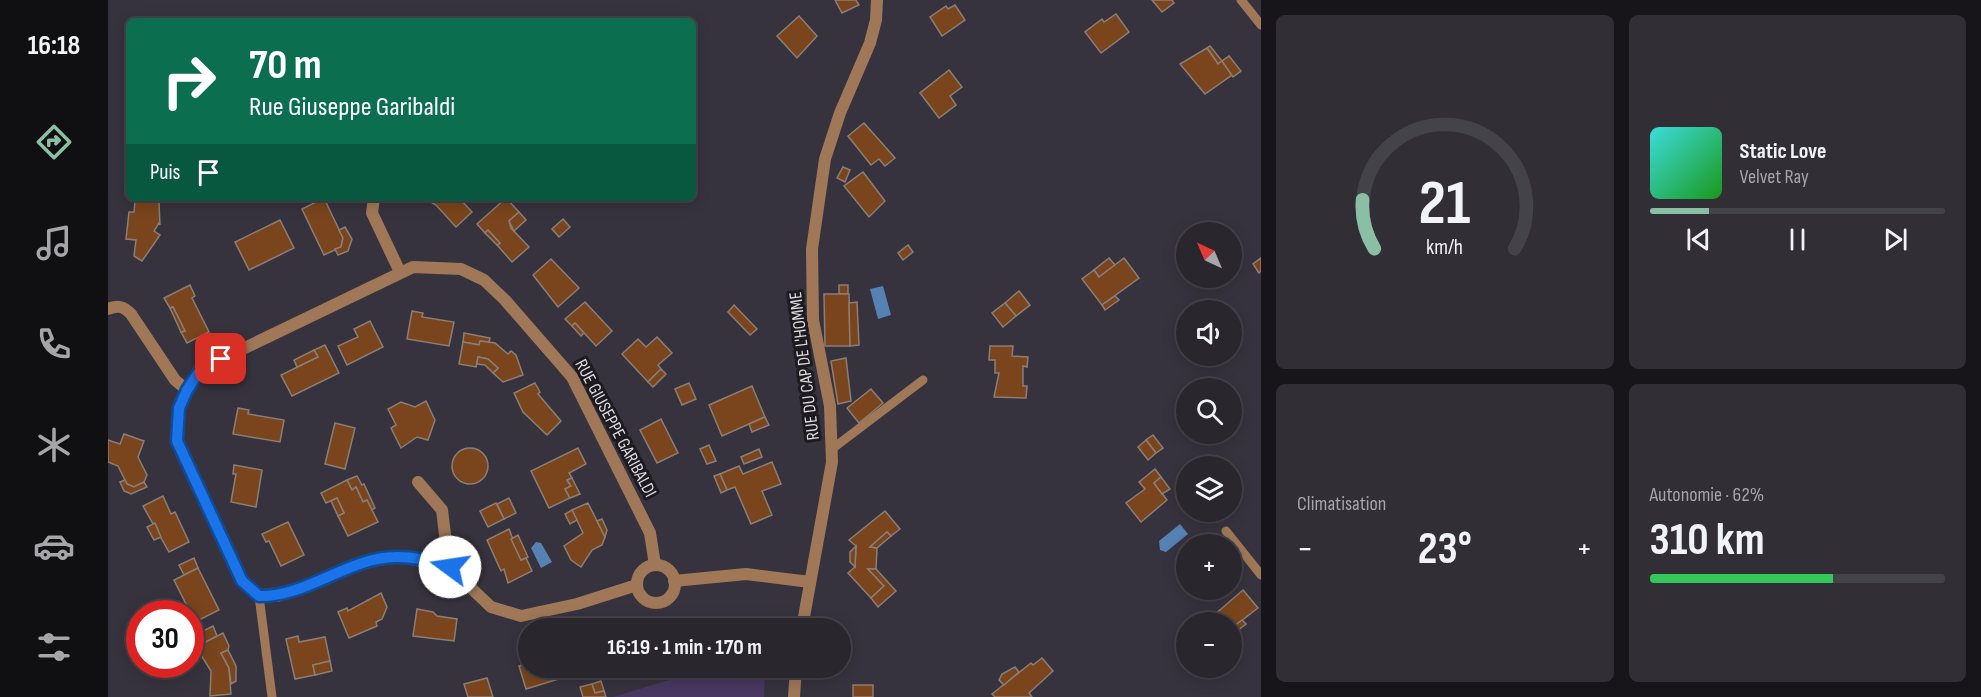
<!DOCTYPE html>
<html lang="fr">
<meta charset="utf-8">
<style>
body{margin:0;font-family:"Sofia Sans Condensed",sans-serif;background:#312e36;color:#f1f3f6;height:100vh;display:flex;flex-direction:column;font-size:22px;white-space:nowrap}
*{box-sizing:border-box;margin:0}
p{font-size:20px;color:#a5a5aa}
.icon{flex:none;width:33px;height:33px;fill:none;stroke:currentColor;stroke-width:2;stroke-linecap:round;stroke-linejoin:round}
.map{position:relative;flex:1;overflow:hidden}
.details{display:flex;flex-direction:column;gap:15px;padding:15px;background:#171519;width:720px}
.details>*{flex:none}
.banner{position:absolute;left:18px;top:18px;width:570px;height:183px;border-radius:9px;box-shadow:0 3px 15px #0003,0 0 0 2px #45434a;background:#0b6e4f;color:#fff;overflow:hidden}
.needle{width:39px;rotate:316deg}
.buttons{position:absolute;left:1068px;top:222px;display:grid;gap:12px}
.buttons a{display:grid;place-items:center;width:66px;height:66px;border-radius:50%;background:#29262e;box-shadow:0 3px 15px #0003,0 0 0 2px #45434a;font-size:30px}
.speed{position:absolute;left:18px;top:600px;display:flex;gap:12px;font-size:30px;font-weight:700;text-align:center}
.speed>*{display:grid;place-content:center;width:78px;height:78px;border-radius:50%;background:#29262e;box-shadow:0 3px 15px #0003,0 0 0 2px #45434a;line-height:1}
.speed .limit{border:9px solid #d22;background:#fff;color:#111}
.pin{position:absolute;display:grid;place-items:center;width:51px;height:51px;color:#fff;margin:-26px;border-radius:12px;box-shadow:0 3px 9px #0006}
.me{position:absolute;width:66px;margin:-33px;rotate:284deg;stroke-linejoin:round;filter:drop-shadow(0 0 4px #0008)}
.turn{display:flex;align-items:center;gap:21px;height:126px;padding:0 24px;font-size:27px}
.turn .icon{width:78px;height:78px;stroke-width:2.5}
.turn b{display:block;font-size:42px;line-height:51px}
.then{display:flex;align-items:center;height:57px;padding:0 24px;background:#0003;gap:12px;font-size:22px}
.big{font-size:45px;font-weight:700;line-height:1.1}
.details .card{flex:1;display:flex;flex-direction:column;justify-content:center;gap:9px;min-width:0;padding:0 21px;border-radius:9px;background:#312e36}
.details .dial{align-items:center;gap:0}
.dial svg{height:156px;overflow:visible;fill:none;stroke:#45434a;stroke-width:7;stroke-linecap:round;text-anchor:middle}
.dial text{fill:#f1f3f6;stroke:none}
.song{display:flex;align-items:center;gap:18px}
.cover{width:72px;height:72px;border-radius:9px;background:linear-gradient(135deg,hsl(180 70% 55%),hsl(120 70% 35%))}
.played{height:6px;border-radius:3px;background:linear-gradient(90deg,#8abfa5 20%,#45434a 20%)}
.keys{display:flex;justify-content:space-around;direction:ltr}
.heat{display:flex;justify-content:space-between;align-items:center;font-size:33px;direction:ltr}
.charge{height:9px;border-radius:4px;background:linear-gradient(90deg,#34c759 62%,#45434a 0)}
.details .tiles{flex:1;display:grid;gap:15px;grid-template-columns:repeat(2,1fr)}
.trip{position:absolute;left:410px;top:618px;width:333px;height:60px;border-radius:30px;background:#29262e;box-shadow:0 3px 15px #0003,0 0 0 2px #45434a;font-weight:700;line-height:60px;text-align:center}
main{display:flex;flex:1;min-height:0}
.tab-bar{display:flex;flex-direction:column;width:108px;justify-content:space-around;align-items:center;background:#100f12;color:#a5a5aa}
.tab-bar .icon{width:42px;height:42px}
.tab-bar .on{color:#8abfa5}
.tab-bar b{font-size:27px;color:#f1f3f6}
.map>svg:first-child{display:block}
</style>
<main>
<nav class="tab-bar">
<b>16:18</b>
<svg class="icon on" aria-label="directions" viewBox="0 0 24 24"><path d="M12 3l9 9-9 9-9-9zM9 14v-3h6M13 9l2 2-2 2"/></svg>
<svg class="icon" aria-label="music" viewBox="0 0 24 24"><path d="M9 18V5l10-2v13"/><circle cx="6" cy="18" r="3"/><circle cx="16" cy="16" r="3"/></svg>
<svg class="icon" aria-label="phone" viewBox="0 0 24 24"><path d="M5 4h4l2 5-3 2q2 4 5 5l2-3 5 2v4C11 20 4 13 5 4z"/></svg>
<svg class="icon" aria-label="climate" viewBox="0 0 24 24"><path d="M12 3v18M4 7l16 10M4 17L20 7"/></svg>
<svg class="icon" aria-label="car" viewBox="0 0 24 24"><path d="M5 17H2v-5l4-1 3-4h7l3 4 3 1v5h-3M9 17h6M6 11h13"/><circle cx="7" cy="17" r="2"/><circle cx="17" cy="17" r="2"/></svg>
<svg class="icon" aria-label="filters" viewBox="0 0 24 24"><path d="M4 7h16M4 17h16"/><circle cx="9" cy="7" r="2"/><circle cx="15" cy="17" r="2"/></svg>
</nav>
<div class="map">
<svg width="1153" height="697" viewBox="0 0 1153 697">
<rect width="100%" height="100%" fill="#37333e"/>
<!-- green -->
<polygon fill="#493862" points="657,668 656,697 505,697 574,676"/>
<!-- water -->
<g fill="#5681b3">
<polygon points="775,286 783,315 770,319 762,289"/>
<polygon points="1072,524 1080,534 1058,552 1052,550 1051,541"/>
<polygon points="428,542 433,543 444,562 433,568 423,548"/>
</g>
<!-- building -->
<g fill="#7a451c" stroke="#8b7e76" stroke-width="1.5">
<polygon points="727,0 748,0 751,5 734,13"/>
<polygon points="1044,0 1064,0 1066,3 1054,12"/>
<polygon points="847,5 857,20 834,36 822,17 838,6 840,9"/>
<polygon points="1008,14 1021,32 993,53 977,32 994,19 996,22"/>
<polygon points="691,16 709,36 689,58 669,36"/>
<polygon points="1102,46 1114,61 1110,64 1099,48"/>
<polygon points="1099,48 1110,64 1114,61 1124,75 1097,94 1072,64"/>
<polygon points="1121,56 1133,71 1125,77 1114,61"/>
<polygon points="841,70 854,87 842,96 848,105 831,118 812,93"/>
<polygon points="756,123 787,158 777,166 771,159 763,165 740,136"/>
<polygon points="735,167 742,170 737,182 729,178"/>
<polygon points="755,172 777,201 761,217 736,186"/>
<polygon points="36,198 48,198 51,203 52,225 51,223 46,231 52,235 34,261 26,256 28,240 18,239 21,212 26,212 27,201"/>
<polygon points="216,198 235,238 233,247 216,255 194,209"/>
<polygon points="316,198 351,198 364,212 348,227 328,205"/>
<polygon points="398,198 411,212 401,221 403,228 421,247 404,262 389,245 392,243 380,230 377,233 369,224"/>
<polygon points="411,212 418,220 406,231 401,221"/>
<polygon points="455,219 462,227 451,237 444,229"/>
<polygon points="172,220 186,248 141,270 127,242"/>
<polygon points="237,227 244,239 240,251 230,255 227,249 233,247 235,238 231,230"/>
<polygon points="380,230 392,243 389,245 377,233"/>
<polygon points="800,245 805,252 795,260 790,253"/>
<polygon points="1001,258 1007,265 991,277 986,270"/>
<polygon points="1016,258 1031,278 994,305 974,279 986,270 991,277"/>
<polygon points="1153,258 1153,271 1151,273 1145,264"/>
<polygon points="443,259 471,288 450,307 425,275"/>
<polygon points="82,285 87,296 84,298 101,332 79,343 73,332 77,331 65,307 62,308 56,298"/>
<rect x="731" y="285" width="9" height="9"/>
<polygon points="911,291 922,305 908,316 897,303"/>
<polygon points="716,294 741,294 742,346 717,346"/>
<polygon points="1007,296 1011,300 997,310 994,305"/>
<polygon points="477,302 504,331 488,346 467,323 464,326 457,319"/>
<polygon points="749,302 751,345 742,346 741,303"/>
<polygon points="897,303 908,316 895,327 884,313"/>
<polygon points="626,305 649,329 642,335 620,312"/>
<polygon points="65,307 77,331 73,332 62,308"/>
<polygon points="304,311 315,313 314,317 346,322 341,346 299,339"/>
<polygon points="262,321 275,347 239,365 230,346 250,337 246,329"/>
<polygon points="467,323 476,333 473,336 464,326"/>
<polygon points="356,333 382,338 381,342 372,341 371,345 355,342"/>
<polygon points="549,337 564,353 550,365 553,369 540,382 514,354 530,339 538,347"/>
<polygon points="372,341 387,343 400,354 403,351 408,355 415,375 395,382 385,373 390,368 380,359 370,357 368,367 351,364 355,342 371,345"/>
<polygon points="217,345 231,373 184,396 173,375 210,357 206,350"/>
<polygon points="882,346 905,346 904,356 920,357 919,367 915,366 915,386 919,386 918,398 886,397 891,373 887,373 887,360 881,360"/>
<polygon points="206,350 210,357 189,367 186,360"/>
<polygon points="370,357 380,359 390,368 385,373 377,365 369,364"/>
<polygon points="738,358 743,401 730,404 723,361"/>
<polygon points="553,369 558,374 545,387 540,382"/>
<polygon points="427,383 432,392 430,394 453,421 439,435 415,412 406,393"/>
<polygon points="581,383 588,399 574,405 567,389"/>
<polygon points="644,386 657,417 614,436 601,405"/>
<polygon points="763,389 775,403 751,423 739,408"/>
<polygon points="318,401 327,420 320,440 309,437 293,448 283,428 288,425 280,409 293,402 307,407"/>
<polygon points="130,408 141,410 140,414 176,420 172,442 125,434"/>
<polygon points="657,417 661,425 644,432 641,424"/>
<polygon points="553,419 570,453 549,463 532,430"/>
<polygon points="227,423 247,428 237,469 217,464"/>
<polygon points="16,434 36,441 30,457 39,475 36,482 26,487 19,484 10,466 0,462 0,440 12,444"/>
<polygon points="1045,435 1055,448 1048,453 1038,440"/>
<polygon points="1038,440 1048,453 1040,460 1030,447"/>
<polygon points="601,445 608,461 599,464 592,449"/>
<polygon points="470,448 478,464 461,473 464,478 459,480 463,486 457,489 462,498 441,508 423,471"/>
<circle cx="362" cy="466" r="18"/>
<polygon points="651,449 654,457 636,464 633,457"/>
<polygon points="664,462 673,484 654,491 664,515 643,524 627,487 619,490 612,474 631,466 635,474"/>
<polygon points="126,465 154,470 148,507 123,502 128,474 125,474"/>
<polygon points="1047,469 1053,477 1046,483 1059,500 1033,522 1018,503 1037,489 1031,482"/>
<polygon points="612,474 619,490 613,493 606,476"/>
<polygon points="249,476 254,485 256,484 267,508 264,510 259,500 255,502 248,487 244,490 239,480"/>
<polygon points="1053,477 1062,489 1054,494 1046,483"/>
<polygon points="464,478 472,494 462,498 457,489 463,486 459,480"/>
<polygon points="17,480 19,484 26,487 36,482 39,487 23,494 16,491 12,482"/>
<polygon points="239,480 244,490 248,487 255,502 259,500 270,522 240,536 230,516 236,513 229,498 218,503 213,493"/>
<polygon points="55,496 63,514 67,512 81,542 61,552 35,506"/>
<polygon points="229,498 236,513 230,516 223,501"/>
<polygon points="401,498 408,513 396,519 389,504"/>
<polygon points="388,503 396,519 380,527 372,511"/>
<polygon points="480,503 497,537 494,545 484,550 473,567 463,560 456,546 475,533 464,510"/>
<polygon points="464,510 469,520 462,524 457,514"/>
<polygon points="777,511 792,529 783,536 779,532 762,547 769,548 768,569 760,569 776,586 763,598 740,573 747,567 748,546 741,540"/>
<polygon points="494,519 499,530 497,537 489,521"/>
<polygon points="180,522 196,555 173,566 161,541 158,542 154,534"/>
<polygon points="47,523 53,537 46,540 39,527"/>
<polygon points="401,529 413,560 418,558 424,571 400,583 396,569 393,571 379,540"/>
<polygon points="779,532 783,536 769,548 762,547"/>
<polygon points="410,535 420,557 413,560 403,539"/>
<polygon points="748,546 747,567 742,562 742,552"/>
<polygon points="86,558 90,568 76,575 71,565"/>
<polygon points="90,568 111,610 87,622 66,580"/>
<polygon points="760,569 768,569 788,591 770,607 763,598 776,586"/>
<polygon points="1135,590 1150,608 1124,628 1124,622 1098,622"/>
<polygon points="273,593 279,607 274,619 268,622 269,626 241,638 230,612 239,608 240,611"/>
<polygon points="309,609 325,612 329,616 349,619 346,641 305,636"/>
<polygon points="1134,620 1138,624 1124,635 1124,628"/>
<polygon points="105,626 109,636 90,646 85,636"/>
<polygon points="115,633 121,646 120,650 113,653 121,668 123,694 102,696 103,671 88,647"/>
<polygon points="190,636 191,642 217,637 222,661 205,665 207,675 187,679 178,639"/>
<polygon points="120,650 128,666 128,681 123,684 121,668 113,653"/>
<polygon points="934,658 945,671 921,693 924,697 887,697 884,694 923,663 925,665"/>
<polygon points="222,661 224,671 207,675 205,665"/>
<polygon points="420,663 420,668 451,668 454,678 418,689 411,666"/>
<polygon points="907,667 911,672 896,685 891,680 894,674"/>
<polygon points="379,678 385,697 360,697 356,684"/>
<polygon points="493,681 496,691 487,693 484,684"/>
<polygon points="484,684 487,693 496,691 498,697 475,697 472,687"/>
<rect x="745" y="685" width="20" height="12"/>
</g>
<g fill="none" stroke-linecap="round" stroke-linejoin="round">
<!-- lane -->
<g stroke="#a07858" stroke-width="9">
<polyline points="1133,0 1153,25"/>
<polyline points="724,449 815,380"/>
<polyline points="1118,531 1153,575"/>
<polyline points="151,596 164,697"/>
</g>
<!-- street -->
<g stroke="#a07858" stroke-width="12">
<polyline points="266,198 264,213 292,272"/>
<path d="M0,309C10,305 15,306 23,314L67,380L79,390"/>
<polyline points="310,482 334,510 341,567"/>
<circle cx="548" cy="584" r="19"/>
<polyline points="566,581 638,574 702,582"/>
<polyline points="529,585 469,604 413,616 383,607 341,567 289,556 267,559 170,596 151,596 134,581 69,441 71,408 79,390 93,369 305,267 353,269 376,280 397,300 464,377 542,533 547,565"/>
<polyline points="694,628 724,462 722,406 705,320 704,249 717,159 732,113 762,43 768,20 769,0"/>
<polyline points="686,697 688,668"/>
</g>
</g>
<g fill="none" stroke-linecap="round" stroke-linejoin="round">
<!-- route casing -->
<g stroke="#114b97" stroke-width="15">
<path id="route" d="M113,359L93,369L79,390L71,408L69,441L134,581L151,596C199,597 239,558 287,557C305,556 324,562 342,567"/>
</g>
<!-- route -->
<use href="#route" stroke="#1a73e8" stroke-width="10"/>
</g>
<g text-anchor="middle" stroke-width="6" stroke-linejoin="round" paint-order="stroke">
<!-- street labels -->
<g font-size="18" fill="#dedbe2" stroke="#1d1b20">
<text transform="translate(696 366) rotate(-97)" y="6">RUE DU CAP DE L'HOMME</text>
<text transform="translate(508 428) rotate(62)" y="6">RUE GIUSEPPE GARIBALDI</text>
</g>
</g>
</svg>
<div class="buttons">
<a><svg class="needle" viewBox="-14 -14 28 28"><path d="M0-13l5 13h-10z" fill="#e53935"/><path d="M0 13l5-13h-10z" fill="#a5a5aa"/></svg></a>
<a><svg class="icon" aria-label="sound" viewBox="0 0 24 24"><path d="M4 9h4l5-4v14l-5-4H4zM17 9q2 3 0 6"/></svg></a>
<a><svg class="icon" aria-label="search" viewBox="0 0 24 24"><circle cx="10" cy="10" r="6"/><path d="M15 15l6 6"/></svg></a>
<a><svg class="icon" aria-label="layers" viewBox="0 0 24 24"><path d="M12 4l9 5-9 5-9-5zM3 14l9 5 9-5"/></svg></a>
<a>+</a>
<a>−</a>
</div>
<div class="speed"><div class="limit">30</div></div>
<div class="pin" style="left:113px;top:359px;background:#d93025"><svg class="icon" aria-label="arrive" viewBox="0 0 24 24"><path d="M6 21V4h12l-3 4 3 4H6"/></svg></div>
<svg class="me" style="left:342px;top:567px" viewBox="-20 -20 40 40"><circle r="19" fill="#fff"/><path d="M0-13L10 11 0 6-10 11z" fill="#1a73e8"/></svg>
<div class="trip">16:19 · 1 min · 170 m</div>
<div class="banner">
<div class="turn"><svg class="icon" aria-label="right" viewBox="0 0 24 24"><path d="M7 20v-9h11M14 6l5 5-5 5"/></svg><div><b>70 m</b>Rue Giuseppe Garibaldi</div></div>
<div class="then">Puis<svg class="icon" aria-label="arrive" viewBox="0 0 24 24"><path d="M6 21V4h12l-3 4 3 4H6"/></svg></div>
</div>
</div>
<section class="details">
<div class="tiles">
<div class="card dial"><svg viewBox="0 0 100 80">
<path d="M14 69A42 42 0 1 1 86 69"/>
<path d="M14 69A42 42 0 0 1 8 44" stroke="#8abfa5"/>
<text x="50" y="56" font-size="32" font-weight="700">21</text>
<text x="50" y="72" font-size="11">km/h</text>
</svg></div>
<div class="card">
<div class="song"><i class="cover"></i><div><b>Static Love</b><p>Velvet Ray</p></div></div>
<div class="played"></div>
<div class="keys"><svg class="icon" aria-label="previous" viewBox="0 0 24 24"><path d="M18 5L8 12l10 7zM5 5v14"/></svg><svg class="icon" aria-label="pause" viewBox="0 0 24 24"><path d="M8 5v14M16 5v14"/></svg><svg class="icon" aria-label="next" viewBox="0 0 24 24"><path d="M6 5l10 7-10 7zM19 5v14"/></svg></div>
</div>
<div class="card"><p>Climatisation</p>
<div class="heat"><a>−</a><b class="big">23°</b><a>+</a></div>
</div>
<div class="card"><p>Autonomie · 62%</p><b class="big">310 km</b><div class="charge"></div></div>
</div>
</section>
</main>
